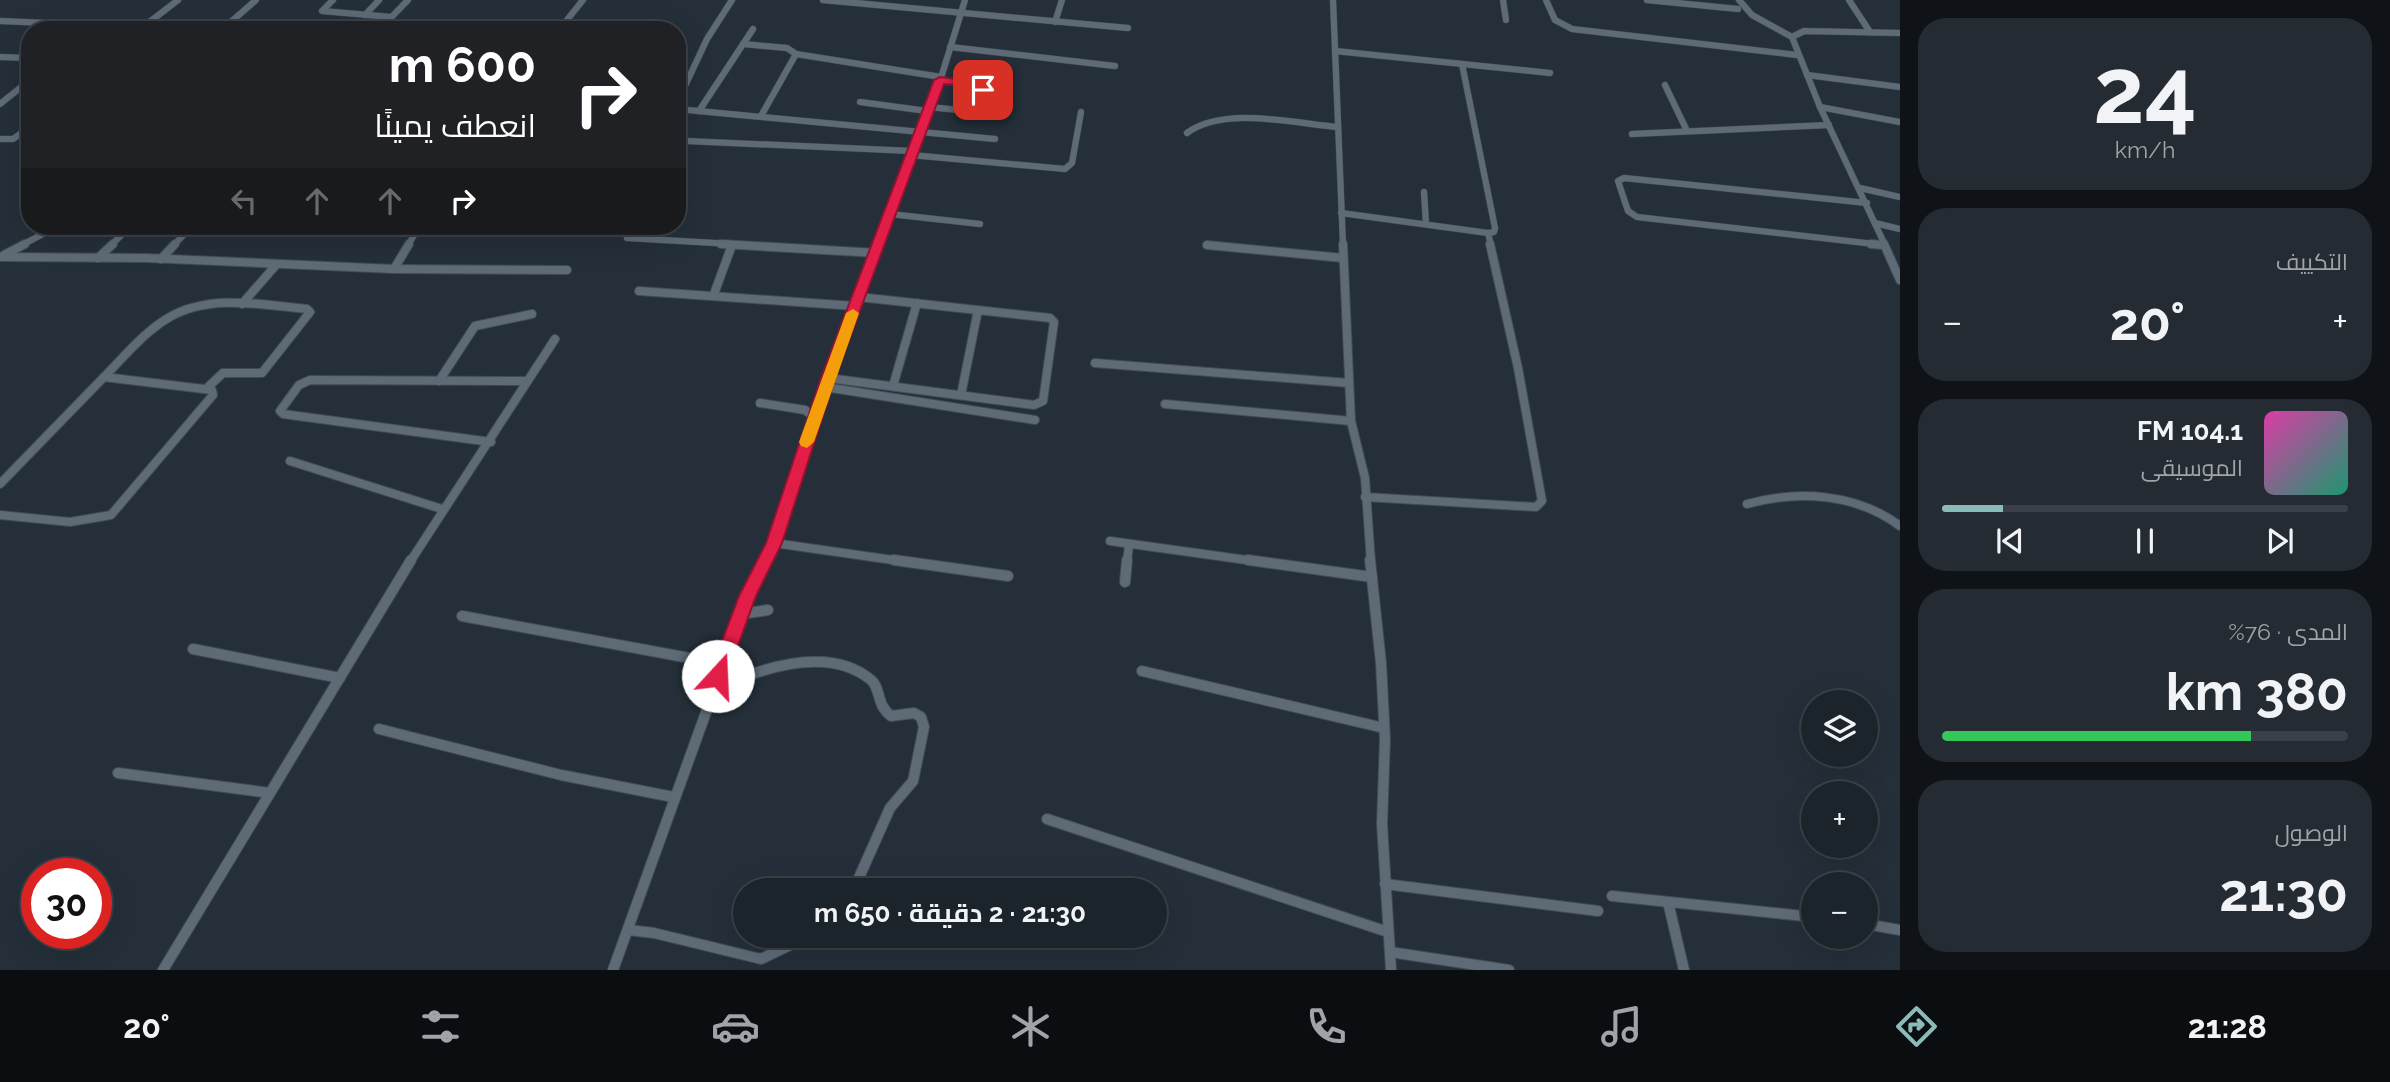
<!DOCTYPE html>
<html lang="ar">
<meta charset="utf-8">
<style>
body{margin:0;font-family:Raleway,Cairo,sans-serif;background:#242b33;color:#f1f3f6;direction:rtl;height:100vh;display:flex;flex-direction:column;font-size:26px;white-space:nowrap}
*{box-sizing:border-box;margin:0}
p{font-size:23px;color:#a0a4a9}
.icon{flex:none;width:38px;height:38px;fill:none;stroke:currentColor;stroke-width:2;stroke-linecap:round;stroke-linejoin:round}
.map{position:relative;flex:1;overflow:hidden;direction:ltr}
.side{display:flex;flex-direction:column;gap:18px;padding:18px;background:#0f1318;width:490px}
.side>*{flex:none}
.hud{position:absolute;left:21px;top:21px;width:665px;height:214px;border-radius:28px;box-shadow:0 7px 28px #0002,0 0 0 2px #394047;direction:rtl;background:#202124;color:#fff;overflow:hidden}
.buttons{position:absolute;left:1801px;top:690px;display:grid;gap:14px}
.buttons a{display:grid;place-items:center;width:77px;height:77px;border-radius:50%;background:#1b232b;box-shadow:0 7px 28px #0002,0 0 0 2px #394047;font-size:35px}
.speed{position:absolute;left:21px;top:858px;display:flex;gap:14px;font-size:35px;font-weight:700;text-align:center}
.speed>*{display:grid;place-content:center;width:91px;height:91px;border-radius:50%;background:#1b232b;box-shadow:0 7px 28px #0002,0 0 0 2px #394047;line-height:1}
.speed .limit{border:10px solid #d22;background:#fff;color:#111}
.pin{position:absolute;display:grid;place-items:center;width:60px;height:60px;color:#fff;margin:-30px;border-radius:14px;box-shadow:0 4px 10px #0006}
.me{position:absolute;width:77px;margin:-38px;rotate:20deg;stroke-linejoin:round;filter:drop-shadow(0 0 5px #0008)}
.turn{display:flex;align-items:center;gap:24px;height:147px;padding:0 35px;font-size:32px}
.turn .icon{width:91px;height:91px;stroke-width:2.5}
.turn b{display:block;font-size:49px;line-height:60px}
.lanes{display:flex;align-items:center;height:66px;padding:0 35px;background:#0003;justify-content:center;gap:35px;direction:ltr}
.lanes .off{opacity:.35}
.big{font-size:52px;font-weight:700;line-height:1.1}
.side .tile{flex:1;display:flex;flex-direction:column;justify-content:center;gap:10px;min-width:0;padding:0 24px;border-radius:28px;background:#242b33}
.side .dial{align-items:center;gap:0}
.dial b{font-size:91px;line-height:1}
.song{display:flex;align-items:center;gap:21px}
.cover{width:84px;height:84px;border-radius:10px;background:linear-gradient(135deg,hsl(320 70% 55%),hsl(160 70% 35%))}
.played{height:7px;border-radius:4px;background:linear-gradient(90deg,#8bbbb9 15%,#394047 15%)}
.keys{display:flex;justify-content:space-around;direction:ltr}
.heat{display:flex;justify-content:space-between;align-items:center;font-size:38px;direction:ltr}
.charge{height:10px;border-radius:5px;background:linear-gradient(90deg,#34c759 76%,#394047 0)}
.trip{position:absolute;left:733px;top:878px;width:434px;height:70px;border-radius:35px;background:#1b232b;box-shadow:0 7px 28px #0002,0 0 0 2px #394047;font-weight:700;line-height:70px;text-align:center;direction:rtl}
.tabs{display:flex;height:112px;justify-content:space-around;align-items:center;background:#0b0e11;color:#a0a4a9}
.tabs .icon{width:49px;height:49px}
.tabs .selected{color:#8bbbb9}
.tabs b{font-size:32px;color:#f1f3f6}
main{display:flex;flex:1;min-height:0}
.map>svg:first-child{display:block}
</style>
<main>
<section class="side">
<div class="tile dial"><b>24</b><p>km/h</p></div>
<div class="tile"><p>التكييف</p>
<div class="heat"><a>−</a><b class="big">20°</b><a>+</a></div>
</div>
<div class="tile">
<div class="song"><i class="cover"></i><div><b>104.1 FM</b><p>الموسيقى</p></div></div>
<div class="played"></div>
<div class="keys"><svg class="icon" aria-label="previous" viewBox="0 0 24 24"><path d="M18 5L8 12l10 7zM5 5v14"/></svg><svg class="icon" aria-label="pause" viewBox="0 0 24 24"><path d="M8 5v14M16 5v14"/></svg><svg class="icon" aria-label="next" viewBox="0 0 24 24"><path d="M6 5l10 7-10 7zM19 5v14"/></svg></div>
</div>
<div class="tile"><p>المدى · 76%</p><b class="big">380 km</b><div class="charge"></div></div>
<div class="tile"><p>الوصول</p><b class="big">21:30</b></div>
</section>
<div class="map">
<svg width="1900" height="970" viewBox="0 0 1900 970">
<rect width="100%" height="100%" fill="#242f39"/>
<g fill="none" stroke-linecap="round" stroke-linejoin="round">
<!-- street-far2 casing -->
<g stroke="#424b53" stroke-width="7">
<g id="street-far2">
<polyline points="333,0 322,11 391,17"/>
<polyline points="823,0 1128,28"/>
<polyline points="1333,0 1343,245"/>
<polyline points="1503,0 1506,20"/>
<polyline points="1546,0 1555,20 1572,29 1797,55"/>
<polyline points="1647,0 1738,9"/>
<polyline points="1739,0 1752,15 1792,37"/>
<polyline points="1849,0 1870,32"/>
<polyline points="365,15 379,0"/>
<polyline points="0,21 143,27 140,30"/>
<polyline points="1055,22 1062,0"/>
<polyline points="143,27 178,0"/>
<polyline points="225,27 256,0"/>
<polyline points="379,30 408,0"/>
<polyline points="559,30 583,0"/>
<polyline points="743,44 787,48 796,54 761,116"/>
<polyline points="950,47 1115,66"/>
<polyline points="1335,51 1550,73"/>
<polyline points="796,54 941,77"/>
<polyline points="0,57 30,58"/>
<polyline points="1462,64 1495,228 1494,232 1488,233 1491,245"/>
<polyline points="1807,75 1900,87"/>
<polyline points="1665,85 1687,131"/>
<polyline points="860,102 927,111"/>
<polyline points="677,103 707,39 732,0"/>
<polyline points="0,104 20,88 30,86"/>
<polyline points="929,107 979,112 986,108 982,86 940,81"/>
<polyline points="1820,107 1900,122"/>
<polyline points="677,109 995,139"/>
<polyline points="699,111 753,29"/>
<path d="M1187,133C1223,106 1294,123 1337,127"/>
<polyline points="1632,134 1829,125"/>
<polyline points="0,139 13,139 30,127"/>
<polyline points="686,141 912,151"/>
<polyline points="911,155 1065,169 1072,163 1081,112"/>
<polyline points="1860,188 1900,197"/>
<polyline points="1424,192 1426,224"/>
<polyline points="1867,203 1624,178 1618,181 1628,211 1637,217 1883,245"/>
<polyline points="1341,213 1488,233"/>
<polyline points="890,214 980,224"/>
<polyline points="1875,223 1900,229"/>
<polyline points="627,238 750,245"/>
<polyline points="22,245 58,226"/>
<polyline points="111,245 131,226"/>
<polyline points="174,245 192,226"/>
<polyline points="408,245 420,226"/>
<polyline points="878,245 940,81 965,0"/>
<polyline points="1207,245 1211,245"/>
<polyline points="1885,245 1820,107 1792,37 1804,31 1900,33"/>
</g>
</g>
<!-- street-far1 casing -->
<g stroke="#424b53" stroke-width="10">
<g id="street-far1">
<polyline points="721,244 876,253"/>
<polyline points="1343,244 1351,421 1365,478 1371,562"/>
<polyline points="1871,244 1883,245"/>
<polyline points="1884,244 1900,280"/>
<polyline points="1207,245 1343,258"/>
<polyline points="4,255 25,244"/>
<polyline points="0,257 147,258 394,269 409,244"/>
<polyline points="98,258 113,244"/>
<polyline points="161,259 175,244"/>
<polyline points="394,269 567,270"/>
<polyline points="639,291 855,306"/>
<polyline points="714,294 732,245"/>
<polyline points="242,304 276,265"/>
<polyline points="1095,363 1349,383"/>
<path d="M104,377C124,357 143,333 168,318C210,293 262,305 307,309L310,312L262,373H223L208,387"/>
<polyline points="828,378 1034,405 1043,401 1054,322 1050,318 859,297"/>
<polyline points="439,381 475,326 532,314"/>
<polyline points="893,386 917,303"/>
<polyline points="825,387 1035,420"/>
<polyline points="961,395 978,310"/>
<polyline points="760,403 805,410 814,417"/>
<polyline points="1165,404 1351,421"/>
<polyline points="491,442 283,414 280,411 299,385 310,380 527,381"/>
<polyline points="290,461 442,509"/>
<polyline points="0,484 104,377 212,390 213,395 111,515 70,522 0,515"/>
<polyline points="1365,497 1536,507 1542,501 1518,368 1490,244"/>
<path d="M1747,504C1798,490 1856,493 1900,526"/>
<polyline points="1110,541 1261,562"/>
<polyline points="774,543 907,562"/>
<polyline points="410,562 555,339"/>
<polyline points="765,562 774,543 828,378 879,244"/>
<polyline points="1127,562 1129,545"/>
</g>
</g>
<!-- street casing -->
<g stroke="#424b53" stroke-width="12">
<g id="street">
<polyline points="894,560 1008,576"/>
<polyline points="1248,560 1372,577"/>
<polyline points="1370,560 1381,663 1385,739 1382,824 1391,970"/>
<polyline points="1125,582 1127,560"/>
<polyline points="741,614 768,610"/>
<polyline points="462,616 722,664"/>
<polyline points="193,649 340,678"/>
<polyline points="1142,671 1384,728"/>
<path d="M713,690C758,669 828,644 871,680C881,688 876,705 891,716L914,713L921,717L924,727L913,781L890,808L853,891"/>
<polyline points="379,729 561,775 673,797"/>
<polyline points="118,773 270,793"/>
<polyline points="1047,819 1388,932"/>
<polyline points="1385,884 1598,911"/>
<polyline points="1612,896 1813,917"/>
<polyline points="1668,902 1684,970"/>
<polyline points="1866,924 1900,930"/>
<polyline points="628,930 654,933 761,959 809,936"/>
<polyline points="1390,952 1509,970"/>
<polyline points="163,970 411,560"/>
<polyline points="613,970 748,596 766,560"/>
</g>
</g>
<!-- street-far2 -->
<use href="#street-far2" stroke="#5e6b76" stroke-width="6"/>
<!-- street-far1 -->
<use href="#street-far1" stroke="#5e6b76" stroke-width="8"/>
<!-- street -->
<use href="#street" stroke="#5e6b76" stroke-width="10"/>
</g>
<!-- route -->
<polygon fill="#e11d48" stroke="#92132f" stroke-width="2" points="940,77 982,82 989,90 983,93 975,87 944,84 835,378 782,543 756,596 727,676 725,681 718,684 712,681 709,676 739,596 766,543 821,378 934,80"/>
<!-- slow -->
<polygon fill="#f59e0b" points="853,309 859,313 814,442 807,448 801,446 799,442 846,313"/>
</svg>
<div class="buttons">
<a><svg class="icon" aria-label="layers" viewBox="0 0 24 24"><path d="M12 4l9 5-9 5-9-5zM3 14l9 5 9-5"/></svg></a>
<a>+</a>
<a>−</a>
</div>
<div class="speed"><div class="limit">30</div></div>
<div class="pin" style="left:983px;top:90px;background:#d93025"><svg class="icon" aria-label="arrive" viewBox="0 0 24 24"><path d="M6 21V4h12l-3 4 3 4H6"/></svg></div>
<svg class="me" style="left:718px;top:676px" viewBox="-20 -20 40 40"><circle r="19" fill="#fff"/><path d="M0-13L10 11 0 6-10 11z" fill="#e11d48"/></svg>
<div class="trip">21:30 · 2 دقيقة · 650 m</div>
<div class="hud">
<div class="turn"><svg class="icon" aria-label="right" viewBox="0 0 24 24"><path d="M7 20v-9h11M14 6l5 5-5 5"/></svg><div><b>600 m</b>انعطف يمينًا</div></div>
<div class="lanes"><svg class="icon off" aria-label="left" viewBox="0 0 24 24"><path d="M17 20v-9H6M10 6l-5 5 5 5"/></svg><svg class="icon off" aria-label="ahead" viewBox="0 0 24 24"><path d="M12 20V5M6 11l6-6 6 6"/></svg><svg class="icon off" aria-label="ahead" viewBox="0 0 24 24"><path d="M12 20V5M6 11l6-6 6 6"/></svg><svg class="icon" aria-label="right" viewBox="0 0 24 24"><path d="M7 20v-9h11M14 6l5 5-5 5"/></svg></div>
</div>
</div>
</main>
<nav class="tabs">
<b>21:28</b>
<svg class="icon selected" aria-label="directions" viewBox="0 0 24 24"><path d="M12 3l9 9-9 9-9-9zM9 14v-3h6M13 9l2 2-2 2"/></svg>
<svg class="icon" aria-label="music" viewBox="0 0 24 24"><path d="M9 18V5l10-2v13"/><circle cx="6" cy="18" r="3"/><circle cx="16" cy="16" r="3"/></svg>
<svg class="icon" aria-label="phone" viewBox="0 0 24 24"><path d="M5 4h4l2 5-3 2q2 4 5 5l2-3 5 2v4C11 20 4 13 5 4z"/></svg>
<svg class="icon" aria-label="climate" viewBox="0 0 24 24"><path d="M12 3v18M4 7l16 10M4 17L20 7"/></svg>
<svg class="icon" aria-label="car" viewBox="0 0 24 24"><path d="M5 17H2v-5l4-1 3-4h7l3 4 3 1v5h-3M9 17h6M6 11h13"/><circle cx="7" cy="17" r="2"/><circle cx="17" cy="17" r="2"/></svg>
<svg class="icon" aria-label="filters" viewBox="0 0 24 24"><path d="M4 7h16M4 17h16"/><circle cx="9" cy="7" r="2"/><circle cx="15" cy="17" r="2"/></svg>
<b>20°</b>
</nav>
